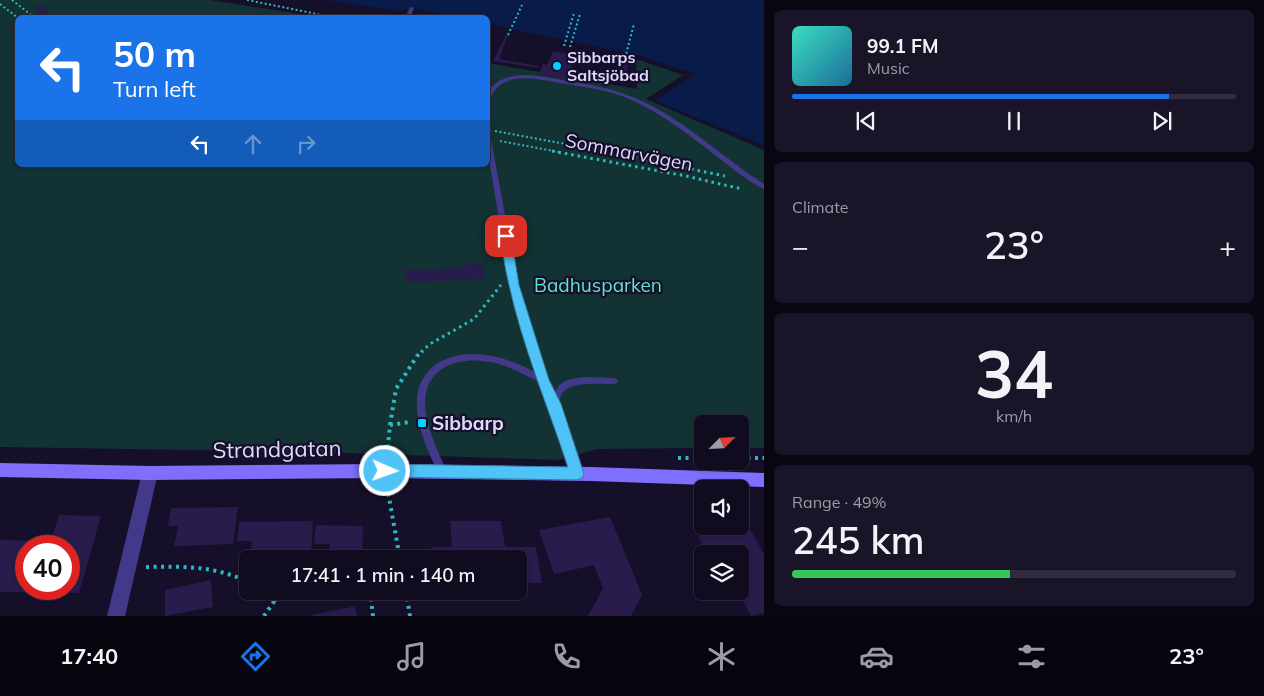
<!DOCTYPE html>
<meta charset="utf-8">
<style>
body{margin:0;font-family:Mulish,sans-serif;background:#191428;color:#f1f3f6;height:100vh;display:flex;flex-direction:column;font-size:19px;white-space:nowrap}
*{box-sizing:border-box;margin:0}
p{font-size:16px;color:#9c9ba4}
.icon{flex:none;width:28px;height:28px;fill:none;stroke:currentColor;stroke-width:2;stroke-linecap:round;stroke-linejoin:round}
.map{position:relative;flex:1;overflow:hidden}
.side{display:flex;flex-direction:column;gap:10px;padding:10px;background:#090611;width:500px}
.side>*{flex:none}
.banner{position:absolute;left:15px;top:15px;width:475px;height:152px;border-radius:8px;box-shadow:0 1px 4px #0004,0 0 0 1px #302b3d;background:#1a73e8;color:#fff;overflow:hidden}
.needle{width:32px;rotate:66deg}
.tools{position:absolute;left:694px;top:415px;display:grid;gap:10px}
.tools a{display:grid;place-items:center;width:55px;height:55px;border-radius:8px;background:#100b1f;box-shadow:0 1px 4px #0004,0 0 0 1px #302b3d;font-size:25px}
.speed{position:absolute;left:15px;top:535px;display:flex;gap:10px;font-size:25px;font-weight:700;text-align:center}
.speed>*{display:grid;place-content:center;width:65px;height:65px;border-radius:50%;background:#100b1f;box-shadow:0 1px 4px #0004,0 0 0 1px #302b3d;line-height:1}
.speed .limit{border:8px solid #d22;background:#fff;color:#111}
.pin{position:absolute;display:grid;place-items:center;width:42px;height:42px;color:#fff;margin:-21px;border-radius:10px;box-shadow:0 2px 8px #0006}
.me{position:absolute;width:55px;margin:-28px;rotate:92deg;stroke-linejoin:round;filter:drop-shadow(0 0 4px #0008)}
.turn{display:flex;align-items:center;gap:18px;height:105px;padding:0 15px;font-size:22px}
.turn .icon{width:65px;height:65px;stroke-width:2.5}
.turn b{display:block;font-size:35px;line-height:42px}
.lanes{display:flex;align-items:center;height:48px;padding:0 15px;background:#0003;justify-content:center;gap:25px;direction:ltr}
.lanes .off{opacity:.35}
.big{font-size:38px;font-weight:600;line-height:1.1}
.side .tile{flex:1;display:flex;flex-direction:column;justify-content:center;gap:8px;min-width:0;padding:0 18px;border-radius:8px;background:#191428}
.side .dial{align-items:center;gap:0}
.dial b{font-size:65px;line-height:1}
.song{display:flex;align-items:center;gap:15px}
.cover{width:60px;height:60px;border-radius:8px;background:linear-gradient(135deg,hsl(170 70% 55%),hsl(200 70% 35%))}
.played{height:5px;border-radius:2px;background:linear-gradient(90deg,#1a73e8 85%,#302b3d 85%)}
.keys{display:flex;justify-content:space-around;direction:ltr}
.heat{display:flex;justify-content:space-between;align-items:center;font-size:28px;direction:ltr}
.charge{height:8px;border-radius:4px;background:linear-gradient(90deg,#34c759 49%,#302b3d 0)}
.trip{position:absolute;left:239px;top:550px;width:288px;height:50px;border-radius:8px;background:#100b1f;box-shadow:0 1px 4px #0004,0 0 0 1px #302b3d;font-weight:600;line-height:50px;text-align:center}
.dock{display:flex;height:80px;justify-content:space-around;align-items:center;background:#06040c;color:#9c9ba4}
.dock .icon{width:35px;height:35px}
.dock .active{color:#1a73e8}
.dock b{font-size:22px;color:#f1f3f6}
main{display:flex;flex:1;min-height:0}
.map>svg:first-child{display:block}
</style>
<main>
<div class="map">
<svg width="764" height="616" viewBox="0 0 764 616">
<rect width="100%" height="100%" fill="#160f29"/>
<!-- green -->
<polygon fill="#123233" points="0,0 210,0 319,17 18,18 18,165 488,165 488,63 637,89 636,59 683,75 646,99 764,150 764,448 740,448 740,424 702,424 702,448 597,449 558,460 319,452 0,447"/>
<!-- water -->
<polygon fill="#091b49" points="325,0 764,0 764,145 655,101 695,74 641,56 488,24 488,18 456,17 412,8 399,11"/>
<!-- building -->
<g fill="#291b4b" fill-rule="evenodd">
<polygon points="41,5 49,11 42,14 33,7"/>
<polygon points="506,35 508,35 499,59 539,66 538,68 493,61"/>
<polygon points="553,51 575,55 567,80 539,74 543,64 547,65"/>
<polygon points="622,64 628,65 624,84 577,75 578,73 618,80"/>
<polygon points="465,263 482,263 485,279 405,282 405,270 466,268"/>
<polygon points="238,507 233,544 174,546 178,526 168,526 171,508"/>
<path d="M59,515L101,516L79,593L0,592V540L51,541ZM26,546H69V589H26Z"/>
<polygon points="610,517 642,595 631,616 588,616 603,588 594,565 554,574 539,530"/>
<polygon points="313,521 311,556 250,557 252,541 237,541 239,522"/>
<polygon points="450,521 501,521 505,547 536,547 542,583 518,583 518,559 432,559 431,547 452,547"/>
<polygon points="747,524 764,554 764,613 751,616 738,591 740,591 740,554 707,554 697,534"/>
<polygon points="316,525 363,526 362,559 329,559 330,544 314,544"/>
<polygon points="211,580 213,607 165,616 165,590"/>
<polygon points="355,606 357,616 312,616 312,615"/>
</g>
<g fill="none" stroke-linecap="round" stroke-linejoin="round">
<!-- path-far2 -->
<g stroke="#2dbbbe" stroke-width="2" stroke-dasharray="2 2.5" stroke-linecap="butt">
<polyline points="12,0 35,18"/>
<polyline points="247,0 337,18"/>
<polyline points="0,4 18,18"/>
<polyline points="508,35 522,5"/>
<polyline points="564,46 574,13"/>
<polyline points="570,47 580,14"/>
<polyline points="625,58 634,24"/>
<polyline points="495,131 609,152"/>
<polyline points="500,141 559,152"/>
</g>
<!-- path-far1 -->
<g stroke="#2dbbbe" stroke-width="3" stroke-dasharray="2.5 4" stroke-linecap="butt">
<polyline points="552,151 686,176 742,189"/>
<polyline points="602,151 725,176"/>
<polyline points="421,352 430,344 474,319 501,285"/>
</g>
<!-- path -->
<g stroke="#2dbbbe" stroke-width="4" stroke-dasharray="3 4.5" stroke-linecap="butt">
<polyline points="390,425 396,389 417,356 423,351"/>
<polyline points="387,455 390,425 410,422"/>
<polyline points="678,458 702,458"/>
<polyline points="740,458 764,458"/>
<polyline points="387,486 400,559"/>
<path d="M146,567C182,566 216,566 248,582"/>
<polyline points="261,591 275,600 317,591"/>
<polyline points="370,591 373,616"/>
<polyline points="406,591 410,616"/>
<polyline points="264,616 275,600"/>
</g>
<!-- lane -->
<g fill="#433989" fill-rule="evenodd">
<polygon points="410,7 414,8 410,18 405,18"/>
<path d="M522,75C537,75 552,78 567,81C589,84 610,88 630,96C680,115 720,156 764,184V189C755,185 746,178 738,173C721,160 704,146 686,133C668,120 648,107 627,98C602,88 575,86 549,81C527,77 498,74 490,100L488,101V92C496,80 508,76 522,75Z"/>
<path d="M488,137L491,139L518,285L547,380L546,382L543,383C525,376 509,365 490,362C474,359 458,360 445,367C406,390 434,442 447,472L445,475L442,476L439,475C428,451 415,425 417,398C418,384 426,370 438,363C470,345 507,357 537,373L510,285L488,153Z"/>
<path d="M585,377L614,378L617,379L618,381L617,383L614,384C602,384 571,381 563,392C560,396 559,402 557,407L554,408L551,407L550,404C559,382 560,380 585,377Z"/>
</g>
<!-- street -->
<g fill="#433989" fill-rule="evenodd">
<polygon points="543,374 548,376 561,404 585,474 582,479 577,481 572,479 569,474 547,404 536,380 538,376"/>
<polygon points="150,466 155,468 158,473 125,616 107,616 142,473 145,468"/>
</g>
<!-- secondary -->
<polygon fill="#7e6fff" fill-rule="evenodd" points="0,463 150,466 385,464 591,467 764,473 764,487 591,481 385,478 150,480 0,477"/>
</g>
<!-- route -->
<path fill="#4fc3f7" stroke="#337fa1" d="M506,233L511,236L519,285L549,380L561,404L584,474L582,478L577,480L385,477L380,475L378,471L380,466L385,464L568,467C548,407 523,348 509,285C505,269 503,253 500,236Z"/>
<!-- markers -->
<g fill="#04d1ff" stroke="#160f29" stroke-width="2">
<circle cx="557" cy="66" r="5"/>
<rect x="417" y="418" width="10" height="10" rx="2.5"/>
</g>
<g text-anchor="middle" stroke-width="4.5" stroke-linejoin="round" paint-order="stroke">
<!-- far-poi labels -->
<g font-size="16" font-weight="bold" fill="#dfd8ff" stroke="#160f29" text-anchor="start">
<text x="567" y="63">Sibbarps<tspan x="567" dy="18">Saltsjöbad</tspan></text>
</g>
<!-- street labels -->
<g font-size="19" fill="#dfd8ff" stroke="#160f29">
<text transform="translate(629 152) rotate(11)" y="7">Sommarvägen</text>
</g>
<!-- park labels -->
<g font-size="19" fill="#5fe4cd" stroke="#160f29">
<text x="598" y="292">Badhusparken</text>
</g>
<!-- poi labels -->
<g font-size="19" font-weight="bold" fill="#dfd8ff" stroke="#160f29" text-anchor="start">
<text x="432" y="430">Sibbarp</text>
</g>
<!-- near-street labels -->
<g font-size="22" fill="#dfd8ff" stroke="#160f29">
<text transform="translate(277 449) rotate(-1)" y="8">Strandgatan</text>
</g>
</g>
</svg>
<div class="tools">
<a><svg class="needle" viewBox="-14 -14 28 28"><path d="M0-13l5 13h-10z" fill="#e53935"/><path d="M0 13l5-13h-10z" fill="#9c9ba4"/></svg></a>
<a><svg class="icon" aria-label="sound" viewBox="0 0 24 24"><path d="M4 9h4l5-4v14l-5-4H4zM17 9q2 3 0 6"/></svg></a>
<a><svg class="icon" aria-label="layers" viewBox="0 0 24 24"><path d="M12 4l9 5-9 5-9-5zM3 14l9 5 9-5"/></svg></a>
</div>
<div class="speed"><div class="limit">40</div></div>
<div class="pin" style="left:506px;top:236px;background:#d93025"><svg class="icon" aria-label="arrive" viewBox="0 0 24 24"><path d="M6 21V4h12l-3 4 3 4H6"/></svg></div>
<svg class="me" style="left:385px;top:471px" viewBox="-20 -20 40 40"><circle r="17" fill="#4fc3f7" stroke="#fff" stroke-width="3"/><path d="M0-11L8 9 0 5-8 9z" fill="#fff"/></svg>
<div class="trip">17:41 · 1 min · 140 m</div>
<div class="banner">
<div class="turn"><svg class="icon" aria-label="left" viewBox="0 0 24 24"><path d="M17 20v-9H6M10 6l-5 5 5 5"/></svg><div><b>50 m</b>Turn left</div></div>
<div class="lanes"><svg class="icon" aria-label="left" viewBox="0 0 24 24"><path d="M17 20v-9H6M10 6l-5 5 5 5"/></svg><svg class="icon off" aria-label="ahead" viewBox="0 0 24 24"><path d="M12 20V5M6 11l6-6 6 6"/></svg><svg class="icon off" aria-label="right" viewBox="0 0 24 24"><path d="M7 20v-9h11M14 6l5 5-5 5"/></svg></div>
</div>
</div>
<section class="side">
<div class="tile">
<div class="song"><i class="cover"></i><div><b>99.1 FM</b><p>Music</p></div></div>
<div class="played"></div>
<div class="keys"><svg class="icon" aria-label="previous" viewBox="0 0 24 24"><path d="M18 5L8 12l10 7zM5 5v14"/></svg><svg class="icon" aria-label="pause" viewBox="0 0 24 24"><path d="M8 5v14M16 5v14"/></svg><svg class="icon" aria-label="next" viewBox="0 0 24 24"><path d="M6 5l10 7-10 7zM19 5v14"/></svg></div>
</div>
<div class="tile"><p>Climate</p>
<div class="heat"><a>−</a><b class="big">23°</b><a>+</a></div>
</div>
<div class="tile dial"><b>34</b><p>km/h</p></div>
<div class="tile"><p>Range · 49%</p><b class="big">245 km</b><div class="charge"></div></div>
</section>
</main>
<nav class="dock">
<b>17:40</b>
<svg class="icon active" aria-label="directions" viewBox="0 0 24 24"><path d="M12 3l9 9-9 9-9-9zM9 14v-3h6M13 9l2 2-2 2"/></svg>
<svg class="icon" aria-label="music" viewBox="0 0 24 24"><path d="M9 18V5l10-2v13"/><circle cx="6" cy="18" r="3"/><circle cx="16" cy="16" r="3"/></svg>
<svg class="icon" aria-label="phone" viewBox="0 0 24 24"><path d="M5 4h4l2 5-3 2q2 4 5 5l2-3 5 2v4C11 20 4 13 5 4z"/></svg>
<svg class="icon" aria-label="climate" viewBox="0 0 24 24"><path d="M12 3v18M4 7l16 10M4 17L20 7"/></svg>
<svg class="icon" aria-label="car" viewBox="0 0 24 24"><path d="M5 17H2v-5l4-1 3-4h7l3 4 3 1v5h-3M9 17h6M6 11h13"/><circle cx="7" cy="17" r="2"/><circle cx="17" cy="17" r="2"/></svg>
<svg class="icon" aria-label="filters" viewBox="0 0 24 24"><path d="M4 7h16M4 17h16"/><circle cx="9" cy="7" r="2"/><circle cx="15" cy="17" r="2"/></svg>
<b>23°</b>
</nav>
